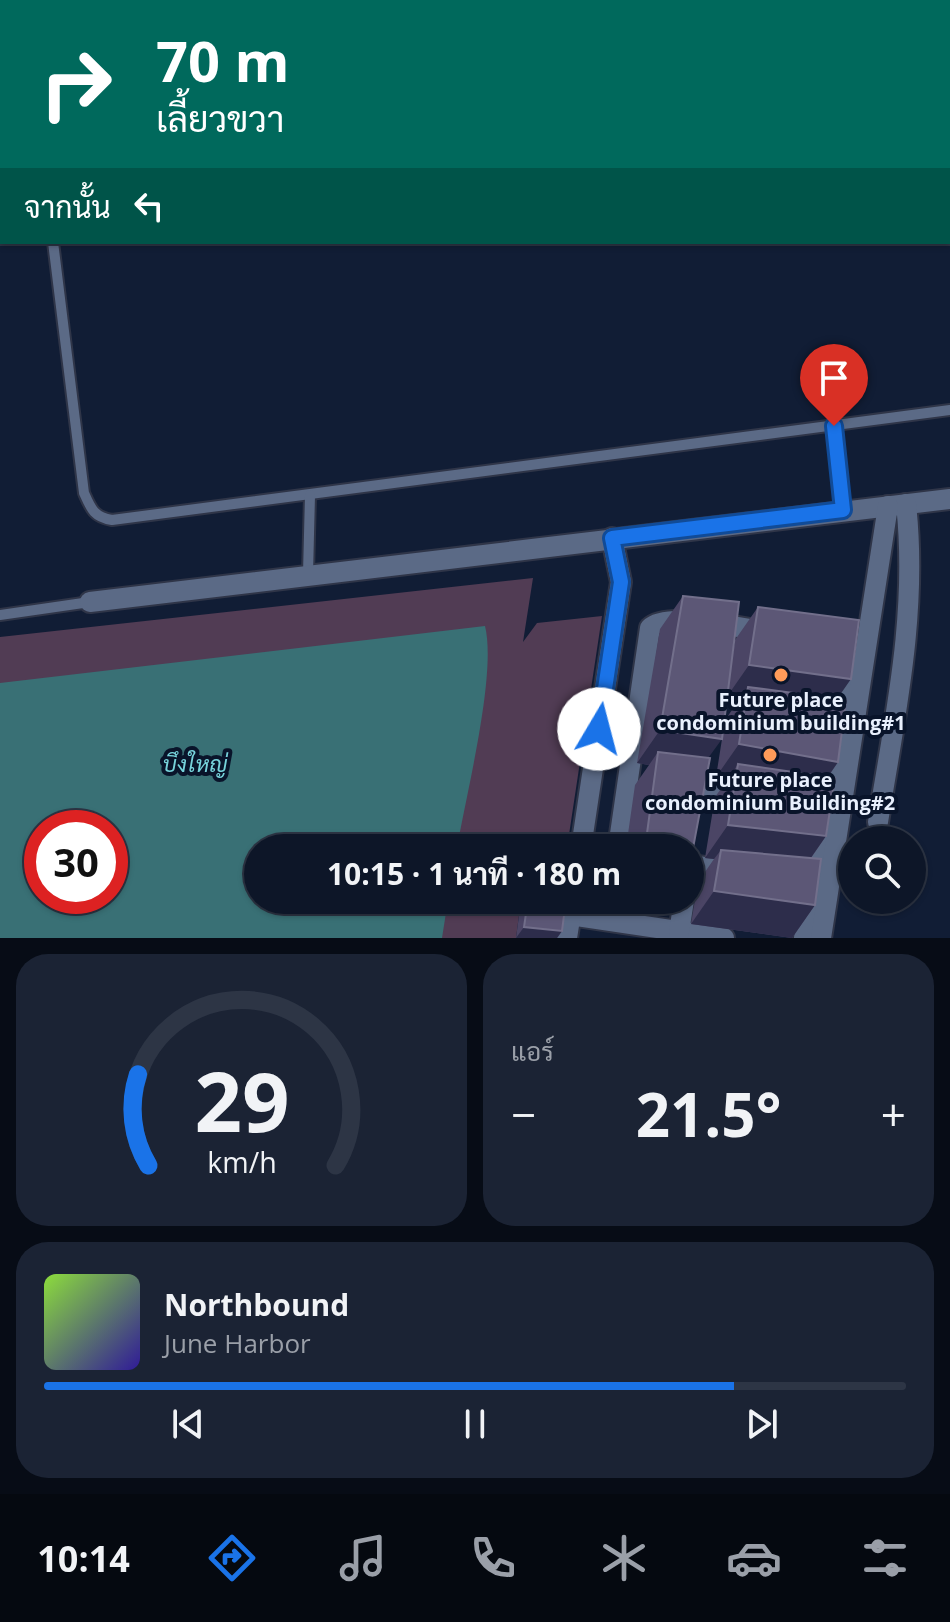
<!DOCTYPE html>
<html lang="th">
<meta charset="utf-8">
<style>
body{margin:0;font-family:"Open Sans",Sarabun,sans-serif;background:#1b2334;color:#f1f3f6;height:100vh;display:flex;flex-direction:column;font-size:30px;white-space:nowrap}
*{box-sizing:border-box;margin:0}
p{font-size:26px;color:#9a9fa8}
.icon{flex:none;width:44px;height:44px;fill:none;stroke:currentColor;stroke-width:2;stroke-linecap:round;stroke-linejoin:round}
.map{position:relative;height:938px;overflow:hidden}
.details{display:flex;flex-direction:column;gap:16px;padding:16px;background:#070c16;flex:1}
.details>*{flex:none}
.banner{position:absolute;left:0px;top:0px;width:950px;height:244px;box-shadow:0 2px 6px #0004,0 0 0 2px #2d3545;background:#00695c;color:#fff;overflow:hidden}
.fabs{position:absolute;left:838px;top:826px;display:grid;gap:16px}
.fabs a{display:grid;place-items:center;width:88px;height:88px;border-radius:50%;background:#0d1628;box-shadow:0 2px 6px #0004,0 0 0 2px #2d3545;font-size:40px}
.speed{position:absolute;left:24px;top:810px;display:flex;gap:16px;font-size:40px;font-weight:700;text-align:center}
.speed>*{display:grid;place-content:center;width:104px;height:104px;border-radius:50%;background:#0d1628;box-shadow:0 2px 6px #0004,0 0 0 2px #2d3545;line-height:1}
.speed .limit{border:12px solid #d22;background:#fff;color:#111}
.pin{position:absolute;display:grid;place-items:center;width:68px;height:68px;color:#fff;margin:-82px -34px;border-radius:50% 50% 50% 0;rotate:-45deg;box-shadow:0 0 8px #0007}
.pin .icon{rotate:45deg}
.me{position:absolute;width:88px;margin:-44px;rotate:8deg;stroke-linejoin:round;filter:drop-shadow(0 0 6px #0008)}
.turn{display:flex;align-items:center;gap:28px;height:168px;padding:0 24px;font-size:36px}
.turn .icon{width:104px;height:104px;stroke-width:2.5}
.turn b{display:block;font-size:56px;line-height:68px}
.then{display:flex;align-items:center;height:76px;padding:0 24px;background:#0003;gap:16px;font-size:30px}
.big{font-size:60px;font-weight:700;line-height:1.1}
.details .card{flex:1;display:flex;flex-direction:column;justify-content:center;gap:12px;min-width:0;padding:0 28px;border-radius:32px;background:#1b2334}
.details .dial{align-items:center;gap:0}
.dial svg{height:208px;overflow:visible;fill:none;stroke:#2d3545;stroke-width:7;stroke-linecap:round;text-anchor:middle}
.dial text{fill:#f1f3f6;stroke:none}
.song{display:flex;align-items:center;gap:24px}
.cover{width:96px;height:96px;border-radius:12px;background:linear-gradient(135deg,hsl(90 70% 55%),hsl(250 70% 35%))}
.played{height:8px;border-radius:4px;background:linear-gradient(90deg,#1a73e8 80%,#2d3545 80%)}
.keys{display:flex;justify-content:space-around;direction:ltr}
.heat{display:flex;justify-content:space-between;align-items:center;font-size:44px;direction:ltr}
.details .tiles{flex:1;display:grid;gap:16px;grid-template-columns:1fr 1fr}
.card:last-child{grid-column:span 2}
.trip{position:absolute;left:244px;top:834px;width:460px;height:80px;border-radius:40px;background:#0d1628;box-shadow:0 2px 6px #0004,0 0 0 2px #2d3545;font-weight:700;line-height:80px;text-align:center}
.tabs{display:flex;height:128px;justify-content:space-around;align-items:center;background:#050910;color:#9a9fa8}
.tabs .icon{width:56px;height:56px}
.tabs .current{color:#1a73e8}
.tabs b{font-size:36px;color:#f1f3f6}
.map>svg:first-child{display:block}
</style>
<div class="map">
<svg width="950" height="938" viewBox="0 0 950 938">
<rect width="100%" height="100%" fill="#111d35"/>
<!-- green -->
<path fill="#513c54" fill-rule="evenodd" d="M533,578L523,642L537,623L602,616L567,848H258V900H521L516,938H0V637ZM42,828H110V896H42Z"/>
<!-- water -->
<path fill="#397075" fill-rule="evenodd" d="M485,626C497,674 466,795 457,848H258V900H448L442,938H0V683ZM42,828H110V896H42Z"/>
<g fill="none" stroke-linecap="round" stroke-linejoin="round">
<!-- lane casing -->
<g stroke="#2f3548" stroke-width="14">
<g id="lane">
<polyline points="163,0 163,2"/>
<polyline points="541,0 542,2"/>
<polyline points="892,2 892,0"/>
<polyline points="948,30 950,29"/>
<polyline points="0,114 2,114"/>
<path d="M53,242L84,493C91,509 94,517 112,520L950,410"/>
<polyline points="834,426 843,510"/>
<polyline points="308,574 310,495"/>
<polyline points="0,615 90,602"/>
</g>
</g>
<!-- street casing -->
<g stroke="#2f3548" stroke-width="24">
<g id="street">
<polyline points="90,602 950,499"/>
<polyline points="679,781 746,792"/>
<path d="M878,822C895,716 918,612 906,504"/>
<polyline points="581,848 621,582 612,538"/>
<path d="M618,848L650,628C666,611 742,628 767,632"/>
<polyline points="690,865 733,871"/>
<polyline points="570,915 724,938"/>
<polyline points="679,932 684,900"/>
<polyline points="567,938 573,900"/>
<polyline points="804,938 848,666"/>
<polyline points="821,938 888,506"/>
</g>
</g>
<!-- lane -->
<use href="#lane" stroke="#5b6a86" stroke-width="10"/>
<!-- street -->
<use href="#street" stroke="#5b6a86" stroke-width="20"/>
</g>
<!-- wall -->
<g fill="#4b4565">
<polygon points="683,596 731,666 735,640 758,607 838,699 838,762 828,777 826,836 811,858 815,905 792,938 691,924 698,882 714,859 705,858 715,797 728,779 716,777 725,720 739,700 727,698 708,758 690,848 626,848 635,785 649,765 637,763 660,629"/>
<polygon points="521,900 566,900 562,931 557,938 516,938"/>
<polygon points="619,900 674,900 663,915 617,910"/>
</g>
<!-- shaded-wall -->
<g fill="#2d2d4b">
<polygon points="749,665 851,679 828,712 748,687 739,700 726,698"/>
<polygon points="660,730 722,739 698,772 658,752 649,765 637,763"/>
<polygon points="739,744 838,762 815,795 738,764 728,779 716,777"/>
<polygon points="728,825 826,836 803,869 721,850 714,859 705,858"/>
<polygon points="714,891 815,905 792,938 691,924"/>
<polygon points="625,900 674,900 663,915 617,910"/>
<polygon points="524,927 562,931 557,938 516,938"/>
</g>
<!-- building -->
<g fill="#5c5776" stroke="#726f8b" stroke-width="2">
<polygon points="683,596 739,602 722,739 660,730"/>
<polygon points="758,607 859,620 851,679 749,665"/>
<polygon points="748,687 846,700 838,762 739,744"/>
<polygon points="658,752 710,758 690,864 690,848 645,848"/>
<polygon points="738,764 835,778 826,836 728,825"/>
<polygon points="721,850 821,859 815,905 714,891"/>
<polygon points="528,900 566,900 562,931 524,927"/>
</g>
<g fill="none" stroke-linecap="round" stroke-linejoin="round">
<!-- route casing -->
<g stroke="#114b97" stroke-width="20">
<polyline id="route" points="599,729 621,582 612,538 843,510 834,426"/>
</g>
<!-- route -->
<use href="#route" stroke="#1a73e8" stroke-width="14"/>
</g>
<!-- markers -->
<g fill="#fe9b59" stroke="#09142a" stroke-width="3">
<circle cx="781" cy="675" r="8"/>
<circle cx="770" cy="755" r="8"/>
</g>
<g text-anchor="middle" stroke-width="8" stroke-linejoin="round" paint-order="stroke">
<!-- poi labels -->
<g font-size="20" font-weight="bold" fill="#e9f0fd" stroke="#09142a">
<text x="781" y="707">Future place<tspan x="781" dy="23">condominium building#1</tspan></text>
<text x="770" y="787">Future place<tspan x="770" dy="23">condominium Building#2</tspan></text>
</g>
<!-- water labels -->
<g font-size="22" font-style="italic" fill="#77d3db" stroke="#09142a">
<text x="195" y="772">บึงใหญ่</text>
</g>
</g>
</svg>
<div class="fabs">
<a><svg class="icon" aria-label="search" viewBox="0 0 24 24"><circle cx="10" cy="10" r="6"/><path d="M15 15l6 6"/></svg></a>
</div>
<div class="speed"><div class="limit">30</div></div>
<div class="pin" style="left:834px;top:426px;background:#d93025"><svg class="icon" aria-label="arrive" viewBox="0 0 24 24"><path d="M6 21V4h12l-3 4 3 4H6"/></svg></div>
<svg class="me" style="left:599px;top:729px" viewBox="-20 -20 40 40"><circle r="19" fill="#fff"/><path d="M0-13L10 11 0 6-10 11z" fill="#1a73e8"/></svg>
<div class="trip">10:15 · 1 นาที · 180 m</div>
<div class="banner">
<div class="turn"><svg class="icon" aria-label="right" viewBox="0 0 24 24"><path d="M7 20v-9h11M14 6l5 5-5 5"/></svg><div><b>70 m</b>เลี้ยวขวา</div></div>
<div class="then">จากนั้น<svg class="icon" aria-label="left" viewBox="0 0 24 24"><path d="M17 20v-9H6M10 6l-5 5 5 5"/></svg></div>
</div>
</div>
<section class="details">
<div class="tiles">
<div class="card dial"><svg viewBox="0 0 100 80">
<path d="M14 69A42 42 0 1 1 86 69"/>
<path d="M14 69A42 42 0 0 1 10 34" stroke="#1a73e8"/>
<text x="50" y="56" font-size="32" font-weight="700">29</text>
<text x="50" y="72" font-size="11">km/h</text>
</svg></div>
<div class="card"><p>แอร์</p>
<div class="heat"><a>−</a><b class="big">21.5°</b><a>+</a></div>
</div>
<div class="card">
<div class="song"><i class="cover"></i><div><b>Northbound</b><p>June Harbor</p></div></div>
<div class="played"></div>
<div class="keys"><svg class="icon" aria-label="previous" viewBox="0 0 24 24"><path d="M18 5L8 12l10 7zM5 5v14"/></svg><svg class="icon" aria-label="pause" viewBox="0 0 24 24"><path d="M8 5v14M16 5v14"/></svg><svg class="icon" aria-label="next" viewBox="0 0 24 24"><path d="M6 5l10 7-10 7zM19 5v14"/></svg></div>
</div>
</div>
</section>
<nav class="tabs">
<b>10:14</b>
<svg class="icon current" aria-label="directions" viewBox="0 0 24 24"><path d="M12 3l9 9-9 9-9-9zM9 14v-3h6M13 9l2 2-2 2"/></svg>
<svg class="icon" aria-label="music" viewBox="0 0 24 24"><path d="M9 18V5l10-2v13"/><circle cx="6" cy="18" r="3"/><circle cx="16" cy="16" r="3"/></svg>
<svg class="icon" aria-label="phone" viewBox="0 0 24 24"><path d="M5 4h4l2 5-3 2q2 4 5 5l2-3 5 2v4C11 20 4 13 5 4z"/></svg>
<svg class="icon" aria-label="climate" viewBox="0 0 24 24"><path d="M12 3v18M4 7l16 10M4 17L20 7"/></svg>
<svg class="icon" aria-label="car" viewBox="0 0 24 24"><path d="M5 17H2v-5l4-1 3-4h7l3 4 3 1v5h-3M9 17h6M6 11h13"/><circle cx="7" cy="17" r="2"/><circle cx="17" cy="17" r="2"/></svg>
<svg class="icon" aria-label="filters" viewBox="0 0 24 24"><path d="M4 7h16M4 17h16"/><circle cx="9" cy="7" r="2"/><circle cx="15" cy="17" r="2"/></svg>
</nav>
